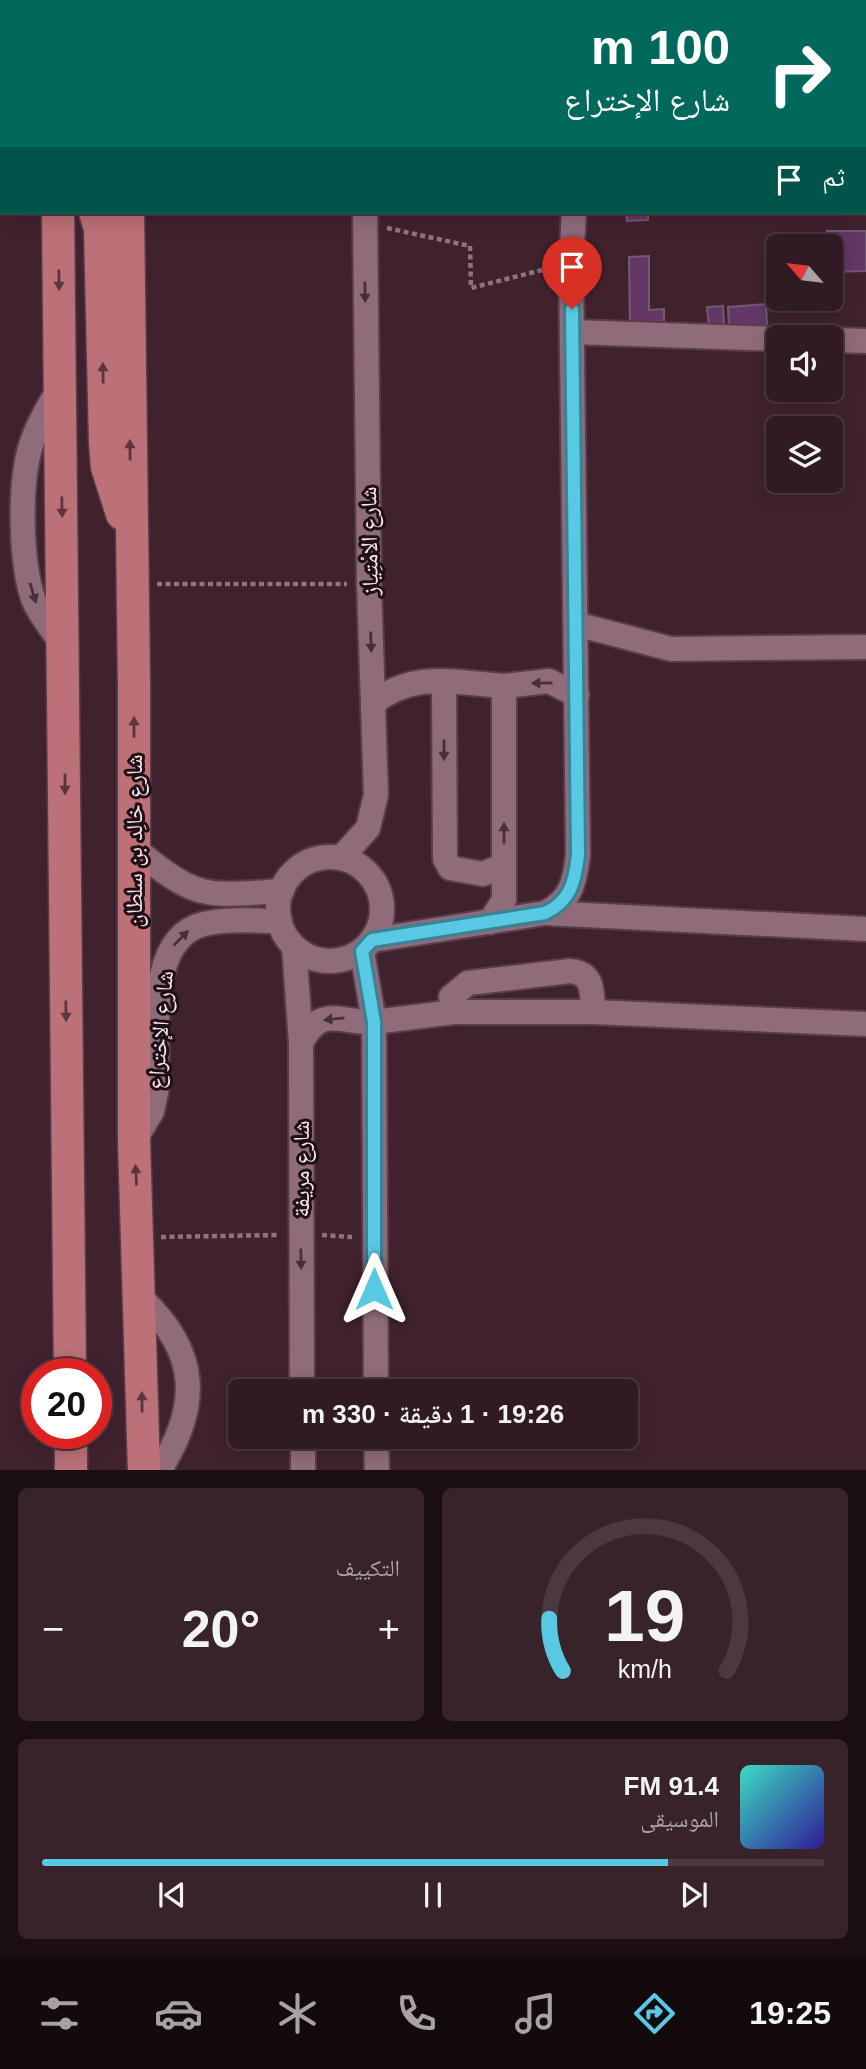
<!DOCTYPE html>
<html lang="ar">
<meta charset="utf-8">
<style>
body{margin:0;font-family:Arial,"Noto Naskh Arabic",sans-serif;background:#38232b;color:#f1f3f6;direction:rtl;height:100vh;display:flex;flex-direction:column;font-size:26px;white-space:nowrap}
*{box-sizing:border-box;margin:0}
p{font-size:23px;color:#a8a1a6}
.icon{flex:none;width:38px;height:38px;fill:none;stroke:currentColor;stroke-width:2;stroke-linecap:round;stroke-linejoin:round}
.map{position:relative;height:1470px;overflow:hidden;direction:ltr}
.details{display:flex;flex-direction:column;gap:18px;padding:18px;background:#1a0e13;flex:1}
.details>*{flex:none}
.guide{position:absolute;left:0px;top:0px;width:866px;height:214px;box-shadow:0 4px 18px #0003,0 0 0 2px #4b3841;direction:rtl;background:#00695c;color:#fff;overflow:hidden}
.needle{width:46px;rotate:298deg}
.controls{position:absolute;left:766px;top:234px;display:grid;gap:14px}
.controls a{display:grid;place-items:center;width:77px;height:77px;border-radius:10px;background:#301a23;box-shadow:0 4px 18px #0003,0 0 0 2px #4b3841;font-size:35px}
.speed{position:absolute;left:21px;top:1358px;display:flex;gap:14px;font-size:35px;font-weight:700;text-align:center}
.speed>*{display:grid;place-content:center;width:91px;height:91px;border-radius:50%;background:#301a23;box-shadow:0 4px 18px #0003,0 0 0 2px #4b3841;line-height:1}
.speed .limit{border:10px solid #d22;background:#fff;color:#111}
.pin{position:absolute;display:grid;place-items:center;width:60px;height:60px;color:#fff;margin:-72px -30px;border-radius:50% 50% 50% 0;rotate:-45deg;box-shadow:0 0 7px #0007}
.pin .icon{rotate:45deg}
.me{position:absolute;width:77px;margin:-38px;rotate:0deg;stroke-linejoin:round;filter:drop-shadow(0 0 5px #0008)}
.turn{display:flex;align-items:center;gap:24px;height:147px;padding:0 21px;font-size:32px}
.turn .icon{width:91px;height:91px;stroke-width:2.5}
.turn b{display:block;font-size:49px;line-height:60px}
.then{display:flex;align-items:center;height:66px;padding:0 21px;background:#0003;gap:14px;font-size:26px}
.big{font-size:52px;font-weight:600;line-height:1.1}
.details .card{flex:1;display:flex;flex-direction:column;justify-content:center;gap:10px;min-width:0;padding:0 24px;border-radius:10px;background:#38232b}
.details .dial{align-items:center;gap:0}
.dial svg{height:182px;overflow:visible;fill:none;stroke:#4b3841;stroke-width:7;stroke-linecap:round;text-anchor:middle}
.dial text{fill:#f1f3f6;stroke:none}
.song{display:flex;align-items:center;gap:21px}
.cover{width:84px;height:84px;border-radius:10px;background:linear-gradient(135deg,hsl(170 70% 55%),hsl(250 70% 35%))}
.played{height:7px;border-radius:4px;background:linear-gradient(90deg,#58c9e3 80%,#4b3841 80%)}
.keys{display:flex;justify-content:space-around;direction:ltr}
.heat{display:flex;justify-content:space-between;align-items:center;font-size:38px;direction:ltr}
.details .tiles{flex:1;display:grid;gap:18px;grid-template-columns:1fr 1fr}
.card:last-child{grid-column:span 2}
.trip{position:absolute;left:228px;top:1379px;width:410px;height:70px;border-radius:10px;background:#301a23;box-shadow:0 4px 18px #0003,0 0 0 2px #4b3841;font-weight:600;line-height:70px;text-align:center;direction:rtl}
.menu{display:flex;height:112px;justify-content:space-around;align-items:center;background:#130a0e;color:#a8a1a6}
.menu .icon{width:49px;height:49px}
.menu .current{color:#58c9e3}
.menu b{font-size:32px;color:#f1f3f6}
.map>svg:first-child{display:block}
</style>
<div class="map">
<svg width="866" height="1471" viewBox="0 0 866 1471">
<rect width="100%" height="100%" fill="#40222f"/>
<!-- building -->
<g fill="#643767" stroke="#725a73" stroke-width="2">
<polygon points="626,212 648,212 648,220 627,221"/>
<polygon points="827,231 866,231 866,271 831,272 831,247 827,247"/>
<polygon points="649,256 649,310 664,309 664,327 630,328 629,257"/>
<polygon points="766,304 767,325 729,327 728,307"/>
<polygon points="723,306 724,326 709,327 707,307"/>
</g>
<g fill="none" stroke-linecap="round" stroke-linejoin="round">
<!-- minor casing -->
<g stroke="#583e4a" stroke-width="28">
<g id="minor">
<polyline points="247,0 247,2"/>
<polyline points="356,0 356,2"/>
<polyline points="425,0 425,2"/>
<polyline points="497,0 497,2"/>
<polyline points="568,0 568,2"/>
<polyline points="572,332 779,339"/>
<polyline points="831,340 866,341"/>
<path d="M60,387C49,406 38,424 31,445C19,483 20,563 34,601C41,617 54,632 64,646"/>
<polyline points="576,624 671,649 866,647"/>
<polyline points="444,682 445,859 450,868 483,874 504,865"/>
<polyline points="504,686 549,681 577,695"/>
<path d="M373,703C415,670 454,683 504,686V900L490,922"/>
<path d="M134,848C197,900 203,896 282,891"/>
<circle cx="330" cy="909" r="52"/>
<polyline points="341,858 368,828 376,795 369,584 365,212"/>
<polyline points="545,913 866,929"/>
<path d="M372,940L545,913C571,901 575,881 578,855L571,263L574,212"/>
<polyline points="294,946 301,1043 302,1391"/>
<polyline points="362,951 374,1022 454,1012 593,1012 866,1024"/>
<path d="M454,1012L451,997L468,983L570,971C594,973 592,992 593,1012"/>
<path d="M301,1043C322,1003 341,1024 374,1022L376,1391"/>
<path d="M134,1141L152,1111L156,1093C160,1045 143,938 204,924C227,918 256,921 280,921"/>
<path d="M141,1298C199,1352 201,1405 159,1471"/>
<polyline points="303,1437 303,1471"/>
<polyline points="376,1437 377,1471"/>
</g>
</g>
<!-- major casing -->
<g stroke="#583e4a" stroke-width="35">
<g id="major">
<polyline points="55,0 55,2"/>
<polyline points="85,0 85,2"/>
<polyline points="127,0 127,2"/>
<polyline points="58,212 70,1374"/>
<polyline points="95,212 100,229 105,442 107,467 122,514"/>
<polyline points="128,212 134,684 134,1141 144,1471"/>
<polyline points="71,1433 71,1471"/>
</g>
</g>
<!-- path -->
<g stroke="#8e747f" stroke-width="4.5" stroke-dasharray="5 3.5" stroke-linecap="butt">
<polyline points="387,228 470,246 471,288 550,268"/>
<polyline points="157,584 347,584"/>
<polyline points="322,1235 352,1237"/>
<polyline points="161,1237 278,1235"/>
</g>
<!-- minor -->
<use href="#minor" stroke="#906c7b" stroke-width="24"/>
<!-- major -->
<use href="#major" stroke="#bc7077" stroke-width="32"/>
</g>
<!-- one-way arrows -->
<defs><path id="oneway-solid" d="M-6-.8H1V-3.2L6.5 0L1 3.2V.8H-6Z" transform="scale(1.75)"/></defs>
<g fill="#5d363d">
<use href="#oneway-solid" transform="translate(59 280) rotate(89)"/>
<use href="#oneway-solid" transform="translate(103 373) rotate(-91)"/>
<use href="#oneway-solid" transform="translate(130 450) rotate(-91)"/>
<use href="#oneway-solid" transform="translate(62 507) rotate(89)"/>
<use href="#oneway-solid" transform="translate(134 727) rotate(-90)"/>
<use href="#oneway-solid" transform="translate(65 784) rotate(90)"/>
<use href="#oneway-solid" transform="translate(66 1011) rotate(89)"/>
<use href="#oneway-solid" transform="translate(136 1175) rotate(-93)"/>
<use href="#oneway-solid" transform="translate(142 1402) rotate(-91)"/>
</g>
<g fill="#463039">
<use href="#oneway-solid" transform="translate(365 292) rotate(89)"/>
<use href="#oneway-solid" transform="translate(33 593) rotate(73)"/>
<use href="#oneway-solid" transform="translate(371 642) rotate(88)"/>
<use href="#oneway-solid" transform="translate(542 683) rotate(179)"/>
<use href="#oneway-solid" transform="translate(444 750) rotate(90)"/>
<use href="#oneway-solid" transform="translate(504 833) rotate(-90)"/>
<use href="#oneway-solid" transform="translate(181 938) rotate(-45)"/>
<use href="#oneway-solid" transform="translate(334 1019) rotate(174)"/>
<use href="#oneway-solid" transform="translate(301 1259) rotate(89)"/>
</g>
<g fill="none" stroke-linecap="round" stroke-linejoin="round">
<!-- route casing -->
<g stroke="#398394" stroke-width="18">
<path id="route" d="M374,1289V1022L362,951L372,940L545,913C571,901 575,881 578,855L572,309"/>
</g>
<!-- route -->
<use href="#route" stroke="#58c9e3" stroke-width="12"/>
</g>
<g text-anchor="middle" stroke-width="6" stroke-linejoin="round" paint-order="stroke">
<!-- street labels -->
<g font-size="23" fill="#f8e3eb" stroke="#1e1016">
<text transform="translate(369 541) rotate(-91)" y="8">شارع الامْتِياز</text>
<text transform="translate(134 841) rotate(-90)" y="8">شارع خالِد بن سلطان</text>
<text transform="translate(160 1030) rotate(-85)" y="8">شارع الإختراع</text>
<text transform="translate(301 1169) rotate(-90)" y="8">شارع مريفة</text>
</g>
</g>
</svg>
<div class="controls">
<a><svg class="needle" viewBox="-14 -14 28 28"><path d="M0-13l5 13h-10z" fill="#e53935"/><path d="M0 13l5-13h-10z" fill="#a8a1a6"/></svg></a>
<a><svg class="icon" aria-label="sound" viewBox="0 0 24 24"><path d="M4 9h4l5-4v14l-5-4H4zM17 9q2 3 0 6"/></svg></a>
<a><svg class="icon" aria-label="layers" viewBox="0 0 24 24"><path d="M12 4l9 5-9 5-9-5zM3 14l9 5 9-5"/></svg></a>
</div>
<div class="speed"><div class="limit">20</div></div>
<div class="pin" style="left:572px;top:309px;background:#d93025"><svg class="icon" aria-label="arrive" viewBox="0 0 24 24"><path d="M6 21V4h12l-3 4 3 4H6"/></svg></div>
<svg class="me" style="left:374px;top:1289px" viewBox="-20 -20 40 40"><path d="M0-17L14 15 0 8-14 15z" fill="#58c9e3" stroke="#fff" stroke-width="4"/></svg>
<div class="trip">19:26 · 1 دقيقة · 330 m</div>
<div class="guide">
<div class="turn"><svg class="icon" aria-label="right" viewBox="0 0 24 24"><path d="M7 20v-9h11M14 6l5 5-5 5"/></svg><div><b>100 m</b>شارع الإختراع</div></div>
<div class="then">ثم<svg class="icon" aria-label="arrive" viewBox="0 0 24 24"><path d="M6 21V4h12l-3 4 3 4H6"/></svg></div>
</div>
</div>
<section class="details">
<div class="tiles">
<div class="card dial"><svg viewBox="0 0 100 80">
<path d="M14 69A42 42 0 1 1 86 69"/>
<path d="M14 69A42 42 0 0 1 8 46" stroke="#58c9e3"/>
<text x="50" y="56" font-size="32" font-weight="700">19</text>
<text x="50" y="72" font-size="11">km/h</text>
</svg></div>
<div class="card"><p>التكييف</p>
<div class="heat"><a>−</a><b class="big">20°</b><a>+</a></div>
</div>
<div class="card">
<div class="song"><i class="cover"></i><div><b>91.4 FM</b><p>الموسيقى</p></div></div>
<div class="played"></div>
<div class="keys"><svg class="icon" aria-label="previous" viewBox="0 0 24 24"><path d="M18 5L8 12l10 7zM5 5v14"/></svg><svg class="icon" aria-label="pause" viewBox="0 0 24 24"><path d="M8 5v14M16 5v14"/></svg><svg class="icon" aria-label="next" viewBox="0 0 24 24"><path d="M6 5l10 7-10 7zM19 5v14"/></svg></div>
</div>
</div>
</section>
<nav class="menu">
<b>19:25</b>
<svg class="icon current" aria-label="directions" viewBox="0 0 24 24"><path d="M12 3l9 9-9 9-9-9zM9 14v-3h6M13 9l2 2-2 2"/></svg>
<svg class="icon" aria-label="music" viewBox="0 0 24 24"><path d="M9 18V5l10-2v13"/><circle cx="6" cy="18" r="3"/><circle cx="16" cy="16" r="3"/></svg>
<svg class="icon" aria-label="phone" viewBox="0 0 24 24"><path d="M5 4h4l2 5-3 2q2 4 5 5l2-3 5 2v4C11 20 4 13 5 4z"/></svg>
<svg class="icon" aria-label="climate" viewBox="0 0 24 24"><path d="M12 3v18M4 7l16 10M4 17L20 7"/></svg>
<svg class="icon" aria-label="car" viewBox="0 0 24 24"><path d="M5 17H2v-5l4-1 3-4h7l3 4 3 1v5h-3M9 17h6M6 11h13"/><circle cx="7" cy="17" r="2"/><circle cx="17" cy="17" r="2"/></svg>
<svg class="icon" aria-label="filters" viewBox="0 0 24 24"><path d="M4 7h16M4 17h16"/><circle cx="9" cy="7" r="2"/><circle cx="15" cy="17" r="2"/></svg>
</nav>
